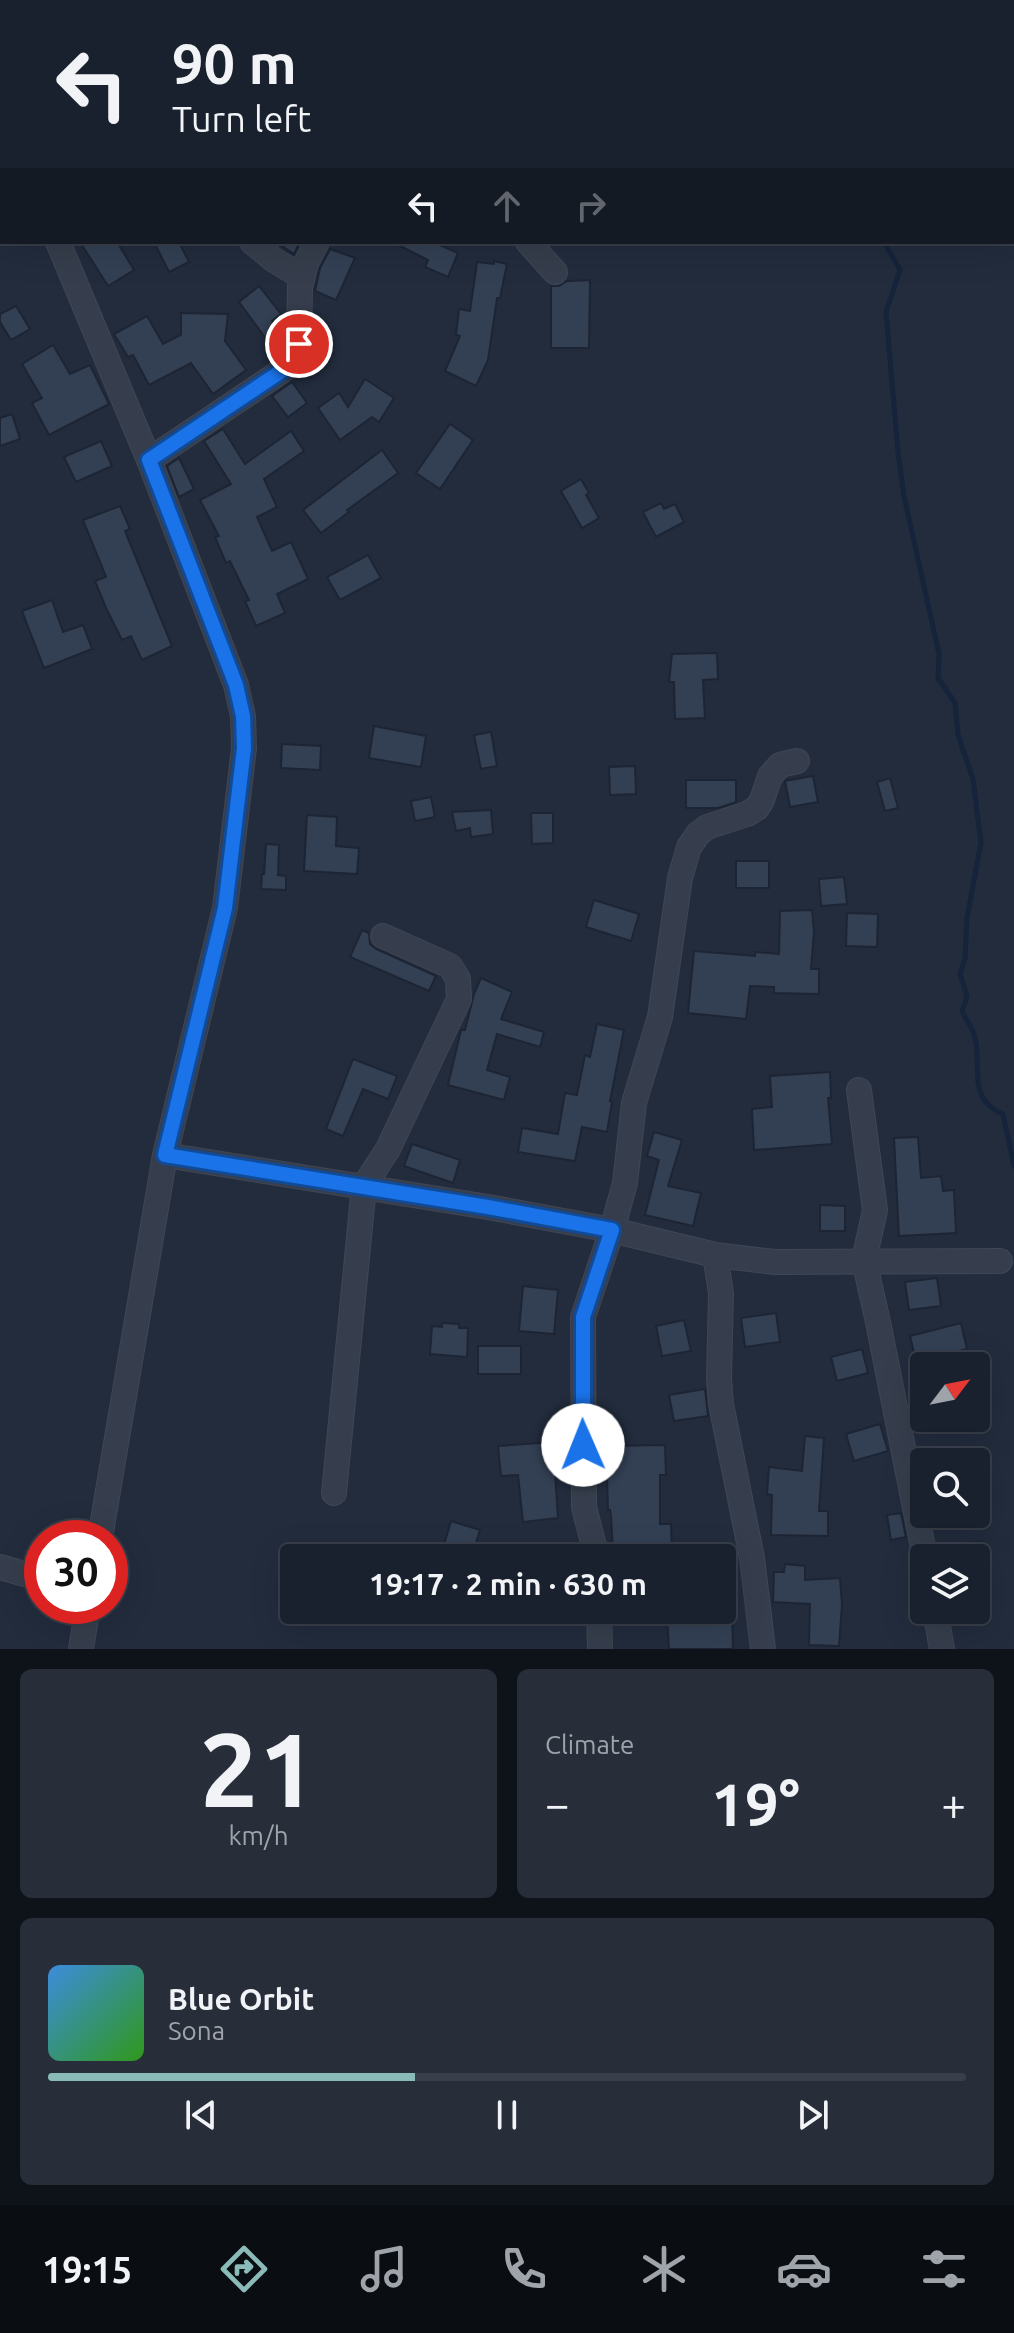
<!DOCTYPE html>
<meta charset="utf-8">
<style>
body{margin:0;font-family:Ubuntu,sans-serif;background:#272e3a;color:#f1f3f6;height:100vh;display:flex;flex-direction:column;font-size:30px;white-space:nowrap}
*{box-sizing:border-box;margin:0}
p{font-size:26px;color:#9fa3aa}
.icon{flex:none;width:44px;height:44px;fill:none;stroke:currentColor;stroke-width:2;stroke-linecap:round;stroke-linejoin:round}
.map{position:relative;height:1649px;overflow:hidden}
.drawer{display:flex;flex-direction:column;gap:20px;padding:20px;background:#0e1219;flex:1}
.drawer>*{flex:none}
.banner{position:absolute;left:0px;top:0px;width:1014px;height:244px;box-shadow:0 8px 32px #0002,0 0 0 2px #383e4a;background:#1a212e;color:#f1f3f6;overflow:hidden}
.needle{width:52px;rotate:58deg}
.controls{position:absolute;left:910px;top:1352px;display:grid;gap:16px}
.controls a{display:grid;place-items:center;width:80px;height:80px;border-radius:8px;background:#1a212e;box-shadow:0 8px 32px #0002,0 0 0 2px #383e4a;font-size:40px}
.speed{position:absolute;left:24px;top:1520px;display:flex;gap:16px;font-size:40px;font-weight:700;text-align:center}
.speed>*{display:grid;place-content:center;width:104px;height:104px;border-radius:50%;background:#1a212e;box-shadow:0 8px 32px #0002,0 0 0 2px #383e4a;line-height:1}
.speed .limit{border:12px solid #d22;background:#fff;color:#111}
.pin{position:absolute;display:grid;place-items:center;width:68px;height:68px;color:#fff;margin:-34px;border:4px solid #fff;border-radius:50%;box-shadow:0 2px 8px #0007}
.me{position:absolute;width:88px;margin:-44px;rotate:359deg;stroke-linejoin:round;filter:drop-shadow(0 0 6px #0008)}
.turn{display:flex;align-items:center;gap:28px;height:168px;padding:0 40px;font-size:36px}
.turn .icon{width:104px;height:104px;stroke-width:2.5}
.turn b{display:block;font-size:56px;line-height:68px}
.lanes{display:flex;align-items:center;height:76px;padding:0 40px;background:#0003;justify-content:center;gap:40px;direction:ltr}
.lanes .off{opacity:.35}
.big{font-size:60px;font-weight:700;line-height:1.1}
.drawer .card{flex:1;display:flex;flex-direction:column;justify-content:center;gap:12px;min-width:0;padding:0 28px;border-radius:12px;background:#272e3a}
.drawer .dial{align-items:center;gap:0}
.dial b{font-size:104px;line-height:1}
.song{display:flex;align-items:center;gap:24px}
.cover{width:96px;height:96px;border-radius:12px;background:linear-gradient(135deg,hsl(210 70% 55%),hsl(110 70% 35%))}
.played{height:8px;border-radius:4px;background:linear-gradient(90deg,#8bbbb9 40%,#383e4a 40%)}
.keys{display:flex;justify-content:space-around;direction:ltr}
.heat{display:flex;justify-content:space-between;align-items:center;font-size:44px;direction:ltr}
.drawer .tiles{flex:1;display:grid;gap:20px;grid-template-columns:1fr 1fr}
.card:last-child{grid-column:span 2}
.trip{position:absolute;left:280px;top:1544px;width:456px;height:80px;border-radius:8px;background:#1a212e;box-shadow:0 8px 32px #0002,0 0 0 2px #383e4a;font-weight:700;line-height:80px;text-align:center}
.tabs{display:flex;height:128px;justify-content:space-around;align-items:center;background:#0a0d12;color:#9fa3aa}
.tabs .icon{width:56px;height:56px}
.tabs .on{color:#8bbbb9}
.tabs b{font-size:36px;color:#f1f3f6}
.map>svg:first-child{display:block}
</style>
<div class="map">
<svg width="1014" height="1649" viewBox="0 0 1014 1649">
<rect width="100%" height="100%" fill="#222c3d"/>
<g fill="none" stroke-linecap="round" stroke-linejoin="round">
<!-- stream -->
<g stroke="#15233b" stroke-width="5">
<polyline points="843,2 844,0"/>
<path d="M884,242L900,270L886,312L898,452L904,496L939,654L938,678L955,703L958,735L973,779L981,843L967,918L965,959L960,973L967,997L962,1011C965,1018 971,1026 974,1034C984,1064 964,1097 1003,1114L1014,1166"/>
</g>
</g>
<!-- building -->
<g fill="#334054" stroke="#1d2534" stroke-width="2">
<polygon points="80,242 117,242 134,270 108,286"/>
<polygon points="154,242 179,242 189,262 169,272"/>
<polygon points="276,242 300,242 294,254"/>
<polygon points="392,242 433,242 458,253 448,277 425,267 428,260"/>
<polygon points="330,249 355,258 336,300 315,291 320,268"/>
<polygon points="494,261 507,264 500,298 497,298 488,360 476,386 445,371 460,336 456,335 459,309 470,311 477,262 494,264"/>
<polygon points="590,280 589,348 551,348 551,286 559,286 567,281"/>
<polygon points="259,286 281,314 272,321 281,335 269,343 239,302"/>
<polygon points="16,306 30,329 11,340 0,322 0,314"/>
<polygon points="181,313 228,314 225,341 246,370 213,394 191,363 149,385 133,355 128,357 114,334 147,316 163,344 181,335"/>
<polygon points="53,345 70,374 90,365 109,404 49,435 32,403 42,398 22,364"/>
<polygon points="365,379 394,398 379,422 372,417 340,440 318,408 339,393 348,407"/>
<polygon points="292,382 307,403 288,417 272,396"/>
<polygon points="12,414 20,439 0,446 0,418"/>
<polygon points="450,424 473,440 440,489 416,473"/>
<polygon points="223,429 245,464 291,431 304,451 264,479 277,507 257,517 272,551 291,542 308,579 277,594 285,613 256,626 245,601 249,600 230,561 226,563 215,537 219,536 200,500 231,484 204,441"/>
<polygon points="101,441 112,466 76,482 64,457"/>
<polygon points="382,450 398,473 347,510 349,512 321,533 303,510"/>
<polygon points="179,458 194,489 179,497 167,466"/>
<polygon points="581,479 589,493 586,495 599,518 582,528 561,491"/>
<polygon points="661,503 664,509 675,504 684,522 656,537 643,512"/>
<polygon points="120,506 130,529 125,531 172,646 142,660 131,636 122,640 106,608 95,581 106,577 83,520"/>
<polygon points="368,555 381,578 340,600 327,577"/>
<polygon points="52,600 63,632 83,625 92,649 44,668 22,611"/>
<polygon points="717,653 718,679 703,680 705,718 675,719 674,682 669,682 672,654"/>
<polygon points="374,726 426,736 421,767 369,758"/>
<polygon points="491,732 497,766 481,769 474,735"/>
<polygon points="282,744 321,746 320,770 281,768"/>
<polygon points="635,766 636,794 610,795 609,767"/>
<polygon points="813,776 818,802 790,807 785,781"/>
<polygon points="890,778 898,808 885,811 877,782"/>
<polygon points="686,780 736,780 736,802 718,808 686,808"/>
<polygon points="431,797 435,817 415,821 411,801"/>
<polygon points="491,810 493,834 471,837 470,828 456,831 452,812"/>
<polygon points="531,813 553,813 553,843 532,844"/>
<polygon points="307,815 337,817 336,846 359,848 357,874 304,871"/>
<polygon points="266,844 279,845 278,875 286,876 286,890 261,889 262,874 264,874"/>
<rect x="736" y="861" width="33" height="27"/>
<polygon points="844,877 847,904 821,906 819,879"/>
<polygon points="594,900 639,914 631,941 586,927"/>
<polygon points="812,910 814,932 811,969 819,969 819,994 774,993 774,987 750,986 746,1019 688,1013 694,951 755,956 755,952 779,954 780,911"/>
<polygon points="847,913 878,914 877,947 846,946"/>
<polygon points="362,930 369,933 370,944 376,949 436,976 429,991 350,957"/>
<polygon points="481,978 512,992 501,1019 544,1032 540,1047 497,1034 487,1070 510,1077 504,1100 448,1085 461,1030 465,1030 474,994"/>
<polygon points="597,1024 624,1030 610,1101 612,1102 607,1132 582,1127 575,1161 518,1152 522,1128 558,1134 565,1093 577,1095 585,1055 590,1057"/>
<polygon points="353,1059 397,1076 388,1099 363,1089 343,1136 326,1129"/>
<polygon points="830,1072 831,1098 828,1098 832,1144 754,1150 752,1109 772,1107 770,1076"/>
<polygon points="654,1132 682,1140 668,1186 701,1193 693,1226 645,1215 659,1160 647,1156"/>
<polygon points="918,1137 921,1178 941,1176 943,1191 954,1190 956,1233 899,1236 894,1138"/>
<polygon points="412,1144 460,1160 453,1183 404,1166"/>
<polygon points="820,1205 845,1206 845,1231 820,1231"/>
<polygon points="937,1278 941,1306 909,1310 905,1282"/>
<polygon points="523,1286 558,1290 554,1334 519,1331"/>
<polygon points="776,1313 780,1342 745,1347 741,1318"/>
<polygon points="684,1320 691,1351 662,1356 656,1326"/>
<polygon points="442,1323 459,1324 459,1328 468,1328 467,1357 430,1354 432,1326 442,1327"/>
<polygon points="961,1323 967,1349 916,1361 910,1336"/>
<rect x="478" y="1346" width="43" height="28"/>
<polygon points="862,1349 868,1373 837,1381 831,1357"/>
<polygon points="705,1389 708,1416 674,1421 669,1395"/>
<polygon points="880,1424 888,1451 854,1461 846,1434"/>
<polygon points="805,1436 824,1438 819,1511 828,1511 828,1536 771,1535 772,1495 767,1494 769,1467 802,1471"/>
<polygon points="553,1442 558,1518 523,1522 518,1475 501,1476 498,1446"/>
<polygon points="665,1445 666,1475 660,1475 660,1524 671,1524 672,1550 613,1553 611,1515 610,1510 608,1510 606,1446"/>
<polygon points="901,1513 906,1537 891,1540 887,1515"/>
<polygon points="451,1521 480,1530 471,1558 440,1558"/>
<polygon points="982,1541 984,1558 960,1558 958,1544"/>
<polygon points="395,1544 431,1554 430,1558 391,1558"/>
<polygon points="785,1564 805,1566 805,1580 840,1578 842,1605 839,1646 809,1645 810,1604 773,1602 774,1572 784,1572"/>
<polygon points="985,1566 990,1614 976,1615 976,1567"/>
<polygon points="676,1610 732,1610 733,1649 669,1649 667,1616 676,1616"/>
</g>
<g fill="none" stroke-linecap="round" stroke-linejoin="round">
<!-- minor casing -->
<g stroke="#3f4756" stroke-width="26">
<g id="minor">
<polyline points="0,76 2,82"/>
<polyline points="58,242 149,460 236,685 243,716 244,748 225,908 165,1155 100,1538"/>
<polyline points="252,242 274,260 302,277"/>
<polyline points="528,242 555,272"/>
<polyline points="149,460 283,370 299,344 300,287 306,263 317,242"/>
<polyline points="859,1090 875,1210 864,1260 878,1322 925,1558"/>
<polyline points="165,1155 488,1207 612,1230 715,1255 775,1262 1000,1261"/>
<polyline points="715,1255 721,1293 719,1378 721,1404 752,1558 763,1649"/>
<polyline points="334,1493 364,1186 388,1149 459,999 458,979 450,966 383,936"/>
<polyline points="597,1558 584,1507 583,1317 612,1230 625,1183 634,1103 660,1017 680,878 689,847 698,834 707,827 747,814 757,808 762,800 770,776 780,765 797,761"/>
<polyline points="0,1567 42,1579"/>
<polyline points="599,1610 600,1649"/>
<polyline points="935,1610 942,1649"/>
<polyline points="81,1649 88,1606"/>
</g>
</g>
<!-- minor -->
<use href="#minor" stroke="#363e4d" stroke-width="24"/>
</g>
<g fill="none" stroke-linecap="round" stroke-linejoin="round">
<!-- route casing -->
<g stroke="#114b97" stroke-width="20">
<polyline id="route" points="299,344 283,370 149,460 236,685 243,716 244,748 225,908 165,1155 488,1207 612,1230 583,1317 583,1445"/>
</g>
<!-- route -->
<use href="#route" stroke="#1a73e8" stroke-width="14"/>
</g>
</svg>
<div class="controls">
<a><svg class="needle" viewBox="-14 -14 28 28"><path d="M0-13l5 13h-10z" fill="#e53935"/><path d="M0 13l5-13h-10z" fill="#9fa3aa"/></svg></a>
<a><svg class="icon" aria-label="search" viewBox="0 0 24 24"><circle cx="10" cy="10" r="6"/><path d="M15 15l6 6"/></svg></a>
<a><svg class="icon" aria-label="layers" viewBox="0 0 24 24"><path d="M12 4l9 5-9 5-9-5zM3 14l9 5 9-5"/></svg></a>
</div>
<div class="speed"><div class="limit">30</div></div>
<div class="pin" style="left:299px;top:344px;background:#d93025"><svg class="icon" aria-label="arrive" viewBox="0 0 24 24"><path d="M6 21V4h12l-3 4 3 4H6"/></svg></div>
<svg class="me" style="left:583px;top:1445px" viewBox="-20 -20 40 40"><circle r="19" fill="#fff"/><path d="M0-13L10 11 0 6-10 11z" fill="#1a73e8"/></svg>
<div class="trip">19:17 · 2 min · 630 m</div>
<div class="banner">
<div class="turn"><svg class="icon" aria-label="left" viewBox="0 0 24 24"><path d="M17 20v-9H6M10 6l-5 5 5 5"/></svg><div><b>90 m</b>Turn left</div></div>
<div class="lanes"><svg class="icon" aria-label="left" viewBox="0 0 24 24"><path d="M17 20v-9H6M10 6l-5 5 5 5"/></svg><svg class="icon off" aria-label="ahead" viewBox="0 0 24 24"><path d="M12 20V5M6 11l6-6 6 6"/></svg><svg class="icon off" aria-label="right" viewBox="0 0 24 24"><path d="M7 20v-9h11M14 6l5 5-5 5"/></svg></div>
</div>
</div>
<section class="drawer">
<div class="tiles">
<div class="card dial"><b>21</b><p>km/h</p></div>
<div class="card"><p>Climate</p>
<div class="heat"><a>−</a><b class="big">19°</b><a>+</a></div>
</div>
<div class="card">
<div class="song"><i class="cover"></i><div><b>Blue Orbit</b><p>Sona</p></div></div>
<div class="played"></div>
<div class="keys"><svg class="icon" aria-label="previous" viewBox="0 0 24 24"><path d="M18 5L8 12l10 7zM5 5v14"/></svg><svg class="icon" aria-label="pause" viewBox="0 0 24 24"><path d="M8 5v14M16 5v14"/></svg><svg class="icon" aria-label="next" viewBox="0 0 24 24"><path d="M6 5l10 7-10 7zM19 5v14"/></svg></div>
</div>
</div>
</section>
<nav class="tabs">
<b>19:15</b>
<svg class="icon on" aria-label="directions" viewBox="0 0 24 24"><path d="M12 3l9 9-9 9-9-9zM9 14v-3h6M13 9l2 2-2 2"/></svg>
<svg class="icon" aria-label="music" viewBox="0 0 24 24"><path d="M9 18V5l10-2v13"/><circle cx="6" cy="18" r="3"/><circle cx="16" cy="16" r="3"/></svg>
<svg class="icon" aria-label="phone" viewBox="0 0 24 24"><path d="M5 4h4l2 5-3 2q2 4 5 5l2-3 5 2v4C11 20 4 13 5 4z"/></svg>
<svg class="icon" aria-label="climate" viewBox="0 0 24 24"><path d="M12 3v18M4 7l16 10M4 17L20 7"/></svg>
<svg class="icon" aria-label="car" viewBox="0 0 24 24"><path d="M5 17H2v-5l4-1 3-4h7l3 4 3 1v5h-3M9 17h6M6 11h13"/><circle cx="7" cy="17" r="2"/><circle cx="17" cy="17" r="2"/></svg>
<svg class="icon" aria-label="filters" viewBox="0 0 24 24"><path d="M4 7h16M4 17h16"/><circle cx="9" cy="7" r="2"/><circle cx="15" cy="17" r="2"/></svg>
</nav>
